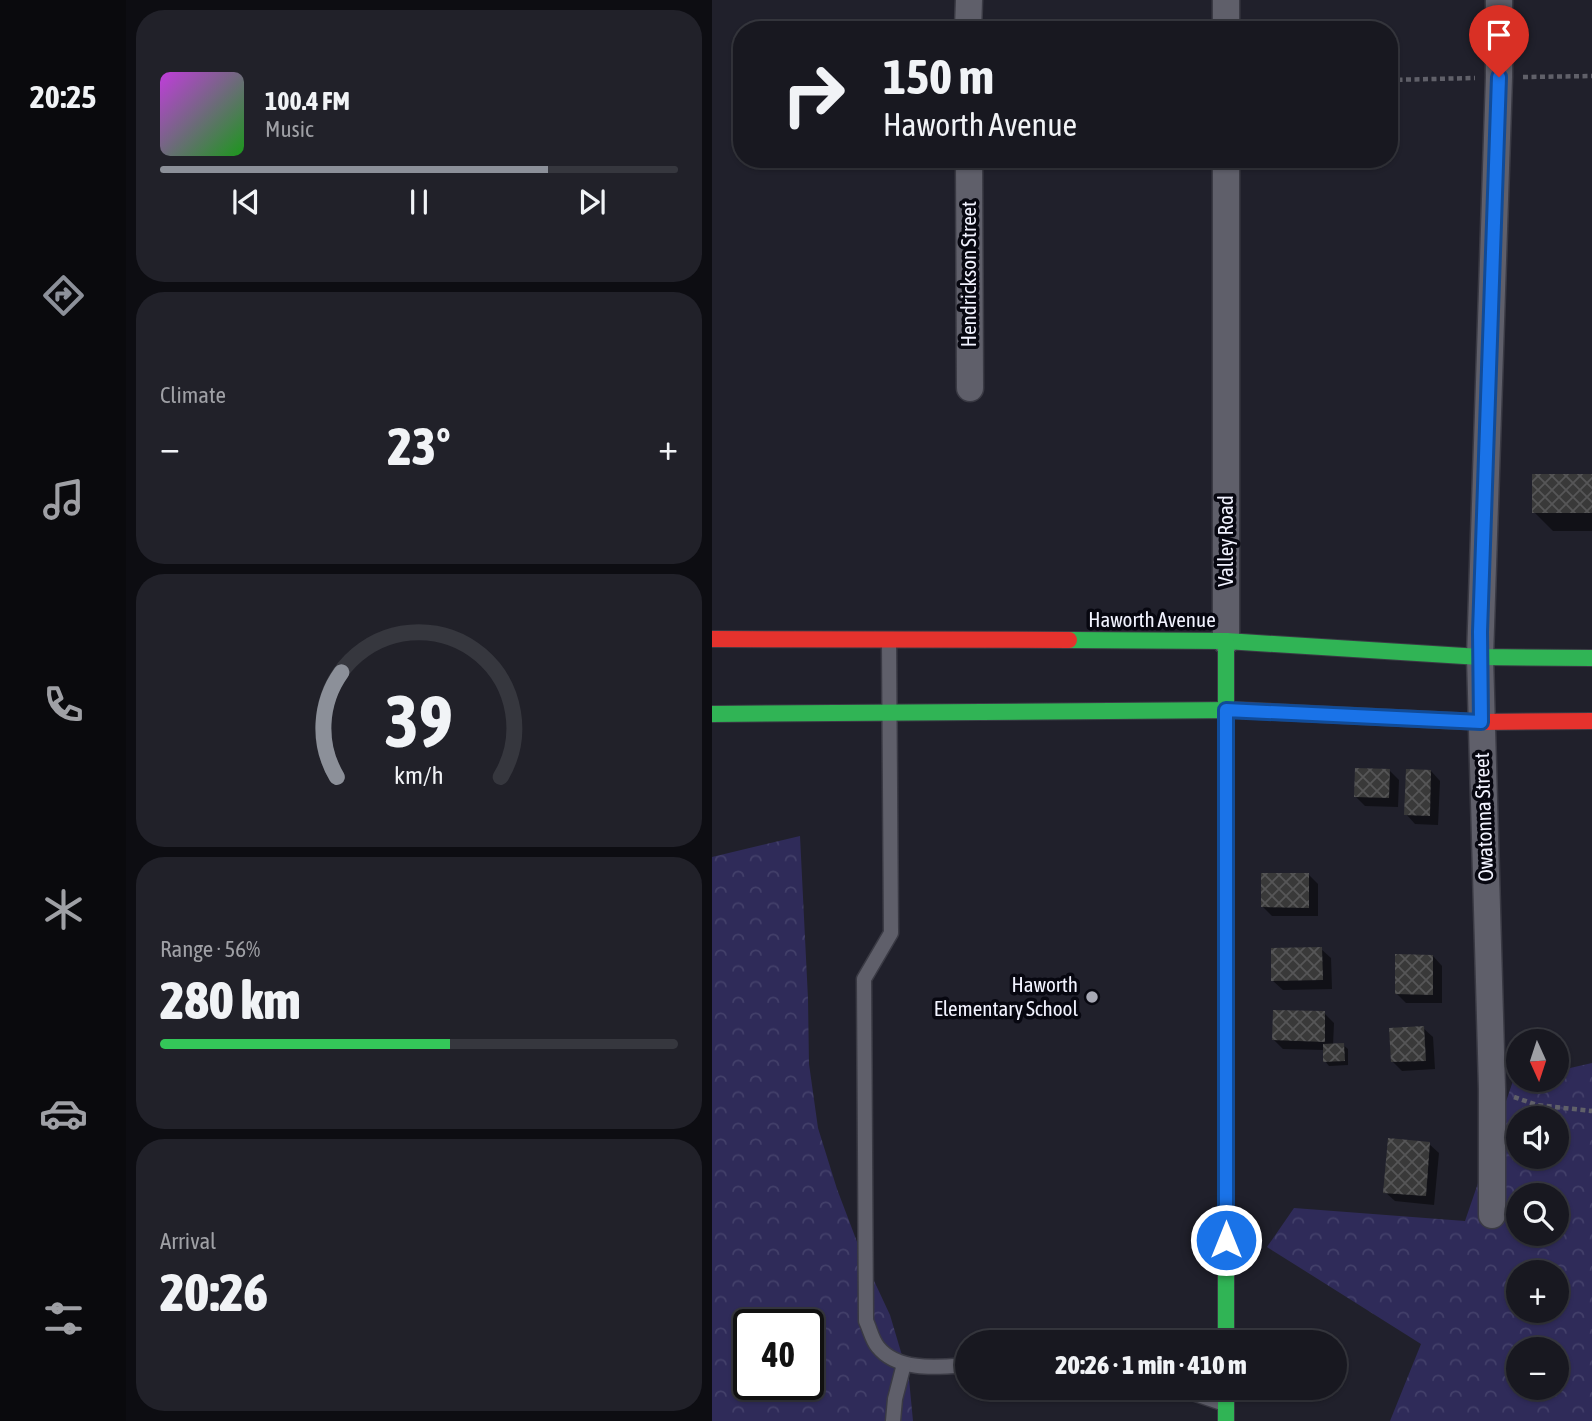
<!DOCTYPE html>
<meta charset="utf-8">
<style>
body{margin:0;font-family:"Asap Condensed",sans-serif;background:#212129;color:#f1f3f6;height:100vh;display:flex;flex-direction:column;font-size:26px;white-space:nowrap}
*{box-sizing:border-box;margin:0}
p{font-size:23px;color:#9fa0a5}
.icon{flex:none;width:38px;height:38px;fill:none;stroke:currentColor;stroke-width:2;stroke-linecap:round;stroke-linejoin:round}
.map{position:relative;flex:1;overflow:hidden}
.panel{display:flex;flex-direction:column;gap:10px;padding:10px;background:#0d0d12;width:586px}
.panel>*{flex:none}
.hud{position:absolute;left:21px;top:21px;width:665px;height:147px;border-radius:28px;box-shadow:0 2px 5px #0004,0 0 0 2px #36373e;background:#181820;color:#f1f3f6;overflow:hidden}
.needle{width:46px;rotate:177deg}
.buttons{position:absolute;left:794px;top:1029px;display:grid;gap:14px}
.buttons a{display:grid;place-items:center;width:63px;height:63px;border-radius:50%;background:#181820;box-shadow:0 2px 5px #0004,0 0 0 2px #36373e;font-size:35px}
.speed{position:absolute;left:21px;top:1309px;display:flex;gap:14px;font-size:35px;font-weight:700;text-align:center}
.speed>*{display:grid;place-content:center;width:91px;height:91px;border-radius:50%;background:#181820;box-shadow:0 2px 5px #0004,0 0 0 2px #36373e;line-height:1}
.speed .limit{border:4px solid #111;border-radius:10px;background:#fff;color:#111}
.pin{position:absolute;display:grid;place-items:center;width:60px;height:60px;color:#fff;margin:-72px -30px;border-radius:50% 50% 50% 0;rotate:-45deg;box-shadow:0 0 7px #0007}
.pin .icon{rotate:45deg}
.me{position:absolute;width:77px;margin:-38px;rotate:0deg;stroke-linejoin:round;filter:drop-shadow(0 0 5px #0008)}
.turn{display:flex;align-items:center;gap:24px;height:147px;padding:0 35px;font-size:32px}
.turn .icon{width:91px;height:91px;stroke-width:2.5}
.turn b{display:block;font-size:49px;line-height:60px}
.big{font-size:52px;font-weight:800;line-height:1.1}
.panel .widget{flex:1;display:flex;flex-direction:column;justify-content:center;gap:10px;min-width:0;padding:0 24px;border-radius:28px;background:#212129}
.panel .dial{align-items:center;gap:0}
.dial svg{height:182px;overflow:visible;fill:none;stroke:#36373e;stroke-width:7;stroke-linecap:round;text-anchor:middle}
.dial text{fill:#f1f3f6;stroke:none}
.song{display:flex;align-items:center;gap:21px}
.cover{width:84px;height:84px;border-radius:10px;background:linear-gradient(135deg,hsl(290 70% 55%),hsl(120 70% 35%))}
.played{height:7px;border-radius:4px;background:linear-gradient(90deg,#8c9099 75%,#36373e 75%)}
.keys{display:flex;justify-content:space-around;direction:ltr}
.heat{display:flex;justify-content:space-between;align-items:center;font-size:38px;direction:ltr}
.charge{height:10px;border-radius:5px;background:linear-gradient(90deg,#34c759 56%,#36373e 0)}
.trip{position:absolute;left:243px;top:1330px;width:392px;height:70px;border-radius:35px;background:#181820;box-shadow:0 2px 5px #0004,0 0 0 2px #36373e;font-weight:800;line-height:70px;text-align:center}
main{display:flex;flex:1;min-height:0}
.tab-bar{display:flex;flex-direction:column;width:126px;justify-content:space-around;align-items:center;background:#0a0a0d;color:#9fa0a5}
.tab-bar .icon{width:49px;height:49px}
.tab-bar .current{color:#8c9099}
.tab-bar b{font-size:32px;color:#f1f3f6}
.map>svg:first-child{display:block}
</style>
<main>
<nav class="tab-bar">
<b>20:25</b>
<svg class="icon current" aria-label="directions" viewBox="0 0 24 24"><path d="M12 3l9 9-9 9-9-9zM9 14v-3h6M13 9l2 2-2 2"/></svg>
<svg class="icon" aria-label="music" viewBox="0 0 24 24"><path d="M9 18V5l10-2v13"/><circle cx="6" cy="18" r="3"/><circle cx="16" cy="16" r="3"/></svg>
<svg class="icon" aria-label="phone" viewBox="0 0 24 24"><path d="M5 4h4l2 5-3 2q2 4 5 5l2-3 5 2v4C11 20 4 13 5 4z"/></svg>
<svg class="icon" aria-label="climate" viewBox="0 0 24 24"><path d="M12 3v18M4 7l16 10M4 17L20 7"/></svg>
<svg class="icon" aria-label="car" viewBox="0 0 24 24"><path d="M5 17H2v-5l4-1 3-4h7l3 4 3 1v5h-3M9 17h6M6 11h13"/><circle cx="7" cy="17" r="2"/><circle cx="17" cy="17" r="2"/></svg>
<svg class="icon" aria-label="filters" viewBox="0 0 24 24"><path d="M4 7h16M4 17h16"/><circle cx="9" cy="7" r="2"/><circle cx="15" cy="17" r="2"/></svg>
</nav>
<section class="panel">
<div class="widget">
<div class="song"><i class="cover"></i><div><b>100.4 FM</b><p>Music</p></div></div>
<div class="played"></div>
<div class="keys"><svg class="icon" aria-label="previous" viewBox="0 0 24 24"><path d="M18 5L8 12l10 7zM5 5v14"/></svg><svg class="icon" aria-label="pause" viewBox="0 0 24 24"><path d="M8 5v14M16 5v14"/></svg><svg class="icon" aria-label="next" viewBox="0 0 24 24"><path d="M6 5l10 7-10 7zM19 5v14"/></svg></div>
</div>
<div class="widget"><p>Climate</p>
<div class="heat"><a>−</a><b class="big">23°</b><a>+</a></div>
</div>
<div class="widget dial"><svg viewBox="0 0 100 80">
<path d="M14 69A42 42 0 1 1 86 69"/>
<path d="M14 69A42 42 0 0 1 16 23" stroke="#8c9099"/>
<text x="50" y="56" font-size="32" font-weight="700">39</text>
<text x="50" y="72" font-size="11">km/h</text>
</svg></div>
<div class="widget"><p>Range · 56%</p><b class="big">280 km</b><div class="charge"></div></div>
<div class="widget"><p>Arrival</p><b class="big">20:26</b></div>
</section>
<div class="map">
<svg width="880" height="1421" viewBox="0 0 880 1421">
<defs>
<pattern id="forest-crowns" width="20" height="18" patternUnits="userSpaceOnUse" patternTransform="scale(1.75)"><rect width="20" height="18" fill="#2f2b59"/><path d="M2 6a3 3 0 1 1 6 0M12 15a3 3 0 1 1 6 0" fill="none" stroke="#43406a"/></pattern>
<pattern id="building-cross-hatch" width="8" height="8" patternUnits="userSpaceOnUse" patternTransform="scale(1.75)"><rect width="8" height="8" fill="#393939"/><path d="M0 0l8 8M0 8l8-8" fill="none" stroke="#565657"/></pattern>
</defs>
<rect width="100%" height="100%" fill="#20202b"/>
<!-- forest -->
<g fill="url(#forest-crowns)" fill-rule="evenodd">
<path d="M88,836L96,999L97,1064L106,1128L125,1189L150,1255L178,1315L197,1379L201,1421H0V857ZM37,1325H96V1384H37Z"/>
<path d="M880,1063V1421H678L709,1344L555,1247L582,1208L753,1221L801,1081L845,1080V1071ZM807,1118H845V1157H807ZM807,1195H845V1234H807ZM807,1272H845V1311H807ZM807,1349H845V1388H807Z"/>
</g>
<!-- shadow -->
<g fill="#0007">
<polygon points="880,476 880,531 841,531 822,512"/>
<polygon points="677,770 687,780 686,807 653,806 644,797"/>
<polygon points="719,771 728,781 726,825 703,824 694,814"/>
<polygon points="597,875 606,884 606,916 560,916 551,907"/>
<polygon points="609,949 619,958 620,989 571,990 561,981"/>
<polygon points="721,956 730,966 730,1003 694,1003 685,994"/>
<polygon points="612,1013 622,1023 621,1045 631,1045 636,1049 636,1065 617,1066 613,1061 613,1050 571,1049 562,1040"/>
<polygon points="711,1028 721,1037 723,1069 690,1071 681,1062"/>
<polygon points="717,1144 727,1153 722,1205 683,1201 673,1192"/>
</g>
<!-- building -->
<g fill="url(#building-cross-hatch)">
<rect x="820" y="474" width="60" height="39"/>
<polygon points="643,768 678,769 677,798 642,797"/>
<polygon points="694,769 719,770 718,816 692,815"/>
<polygon points="549,873 597,873 597,908 549,907"/>
<polygon points="610,947 611,980 559,981 559,948"/>
<polygon points="683,954 721,955 721,995 683,994"/>
<polygon points="561,1010 613,1011 613,1042 560,1040"/>
<polygon points="712,1026 714,1061 679,1062 677,1028"/>
<polygon points="632,1043 633,1061 611,1062 611,1044"/>
<polygon points="676,1138 718,1142 714,1196 671,1193"/>
</g>
<g fill="none" stroke-linecap="round" stroke-linejoin="round">
<!-- lane casing -->
<g stroke="#3a3a44" stroke-width="17">
<g id="lane">
<path d="M177,642L179,933L152,979L154,1321C158,1329 160,1340 166,1347C186,1372 227,1367 256,1365"/>
<polyline points="466,1388 513,1404"/>
<polyline points="181,1421 183,1399 192,1364"/>
</g>
</g>
<!-- street casing -->
<g stroke="#3a3a44" stroke-width="29">
<g id="street">
<polyline points="256,30 257,0"/>
<polyline points="514,30 514,0"/>
<polyline points="257,159 258,388"/>
<polyline points="514,159 514,641"/>
<polyline points="780,1215 780,1089 768,657 787,77 787,0"/>
</g>
</g>
<!-- fast casing -->
<g stroke="#3a3a44" stroke-width="18">
<g id="fast">
<polyline points="357,640 514,641 768,657 880,658"/>
<polyline points="514,641 514,1342"/>
<polyline points="0,714 523,710"/>
<polyline points="514,1388 514,1421"/>
</g>
</g>
<!-- jam casing -->
<g stroke="#3a3a44" stroke-width="18">
<g id="jam">
<polyline points="0,639 357,640"/>
<polyline points="523,710 769,722 880,721"/>
</g>
</g>
<!-- path -->
<g stroke="#606069" stroke-width="4.5" stroke-dasharray="5 3.5" stroke-linecap="butt">
<polyline points="811,77 880,76"/>
<polyline points="677,80 763,78"/>
<polyline points="802,1097 825,1105 880,1111"/>
</g>
<!-- lane -->
<use href="#lane" stroke="#5f5f6a" stroke-width="14"/>
<!-- street -->
<use href="#street" stroke="#5f5f6a" stroke-width="26"/>
<!-- fast -->
<use href="#fast" stroke="#30b455" stroke-width="16"/>
<!-- jam -->
<use href="#jam" stroke="#e5322d" stroke-width="16"/>
</g>
<g fill="none" stroke-linecap="round" stroke-linejoin="round">
<!-- route casing -->
<g stroke="#114b97" stroke-width="18">
<polyline id="route" points="514,1240 514,710 769,722 768,632 787,77"/>
</g>
<!-- route -->
<use href="#route" stroke="#1a73e8" stroke-width="12"/>
</g>
<!-- markers -->
<circle fill="#a8a9b5" stroke="#070710" stroke-width="2.5" cx="380" cy="997" r="7"/>
<g text-anchor="middle" stroke-width="7" stroke-linejoin="round" paint-order="stroke">
<!-- street labels -->
<g font-size="21" fill="#f2f3ff" stroke="#070710">
<text transform="translate(257 274) rotate(-90)" y="7">Hendrickson Street</text>
<text transform="translate(514 541) rotate(-90)" y="7">Valley Road</text>
<text x="440" y="627">Haworth Avenue</text>
<text transform="translate(772 817) rotate(-92)" y="7">Owatonna Street</text>
</g>
<!-- poi labels -->
<g font-size="21" fill="#f2f3ff" stroke="#070710" text-anchor="end">
<text x="366" y="992">Haworth<tspan x="366" dy="24">Elementary School</tspan></text>
</g>
</g>
</svg>
<div class="buttons">
<a><svg class="needle" viewBox="-14 -14 28 28"><path d="M0-13l5 13h-10z" fill="#e53935"/><path d="M0 13l5-13h-10z" fill="#9fa0a5"/></svg></a>
<a><svg class="icon" aria-label="sound" viewBox="0 0 24 24"><path d="M4 9h4l5-4v14l-5-4H4zM17 9q2 3 0 6"/></svg></a>
<a><svg class="icon" aria-label="search" viewBox="0 0 24 24"><circle cx="10" cy="10" r="6"/><path d="M15 15l6 6"/></svg></a>
<a>+</a>
<a>−</a>
</div>
<div class="speed"><div class="limit">40</div></div>
<div class="pin" style="left:787px;top:77px;background:#d93025"><svg class="icon" aria-label="arrive" viewBox="0 0 24 24"><path d="M6 21V4h12l-3 4 3 4H6"/></svg></div>
<svg class="me" style="left:514px;top:1240px" viewBox="-20 -20 40 40"><circle r="17" fill="#1a73e8" stroke="#fff" stroke-width="3"/><path d="M0-11L8 9 0 5-8 9z" fill="#fff"/></svg>
<div class="trip">20:26 · 1 min · 410 m</div>
<div class="hud">
<div class="turn"><svg class="icon" aria-label="right" viewBox="0 0 24 24"><path d="M7 20v-9h11M14 6l5 5-5 5"/></svg><div><b>150 m</b>Haworth Avenue</div></div>
</div>
</div>
</main>
